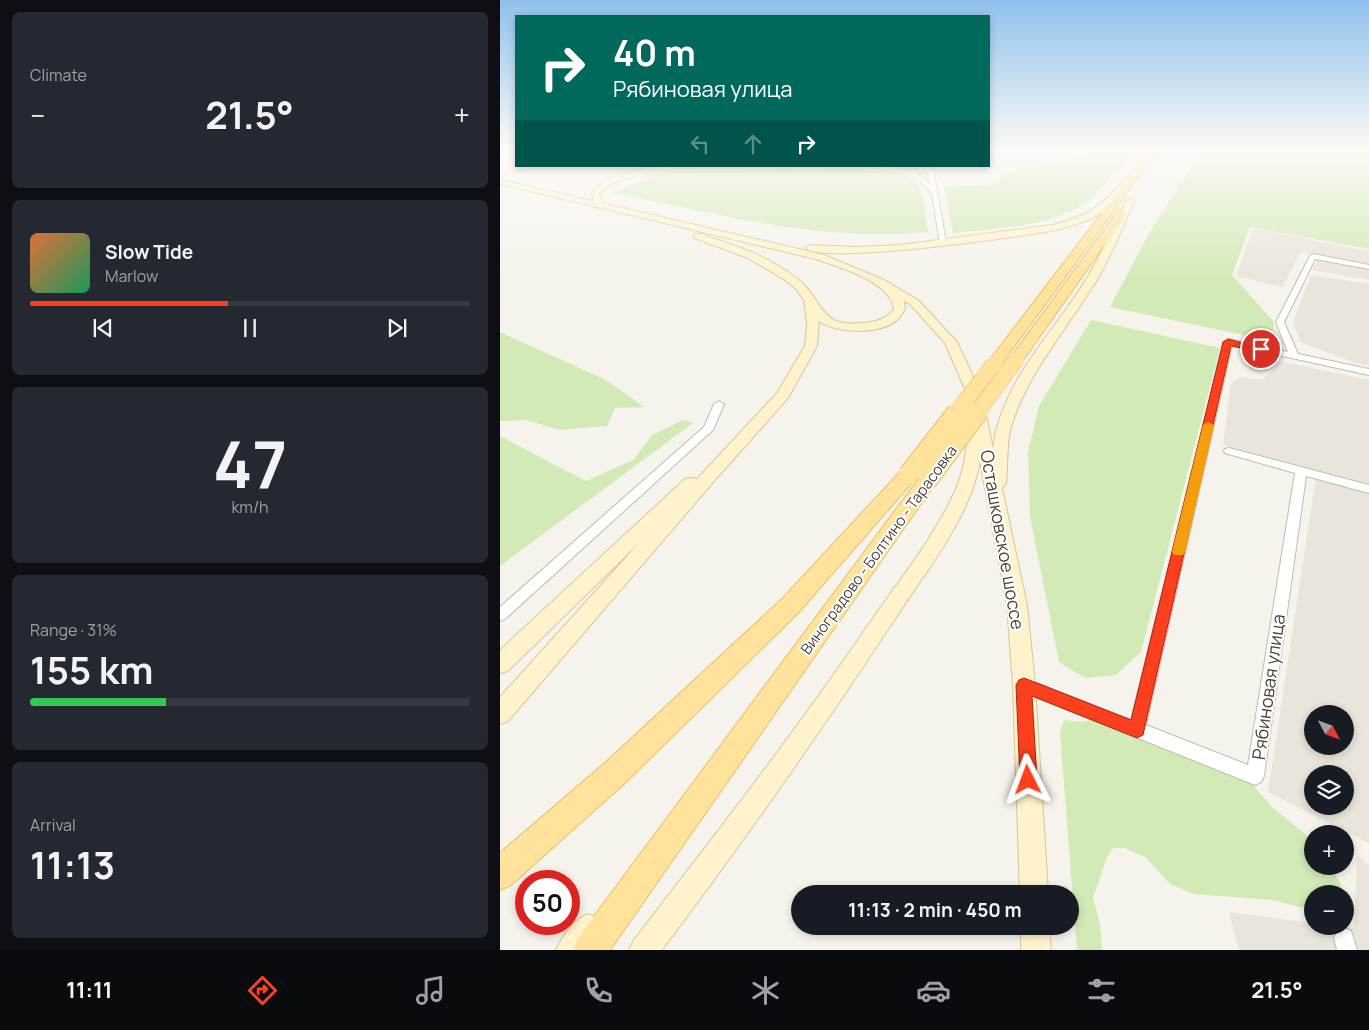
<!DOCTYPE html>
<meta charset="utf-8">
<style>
body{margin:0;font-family:Manrope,sans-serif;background:#242831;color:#f1f3f6;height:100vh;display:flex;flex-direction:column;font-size:19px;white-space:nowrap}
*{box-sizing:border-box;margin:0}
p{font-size:16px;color:#9ea1a6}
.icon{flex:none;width:28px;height:28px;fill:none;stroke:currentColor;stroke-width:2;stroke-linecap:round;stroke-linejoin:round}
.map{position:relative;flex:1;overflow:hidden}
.details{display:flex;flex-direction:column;gap:12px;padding:12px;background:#0d0f14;width:500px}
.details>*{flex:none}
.guide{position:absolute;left:15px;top:15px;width:475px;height:152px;border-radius:0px;box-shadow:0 2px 8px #0003;background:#00695c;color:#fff;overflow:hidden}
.needle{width:32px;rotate:131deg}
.tools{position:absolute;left:804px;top:705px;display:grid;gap:10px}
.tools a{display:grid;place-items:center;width:50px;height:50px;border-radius:50%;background:#171b24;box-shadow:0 2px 8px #0003;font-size:25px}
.speed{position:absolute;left:15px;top:870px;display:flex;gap:10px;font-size:25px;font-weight:700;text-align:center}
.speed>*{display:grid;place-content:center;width:65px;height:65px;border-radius:50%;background:#171b24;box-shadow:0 2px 8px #0003;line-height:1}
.speed .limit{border:8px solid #d22;background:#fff;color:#111}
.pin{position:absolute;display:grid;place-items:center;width:42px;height:42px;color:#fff;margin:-21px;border:2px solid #fff;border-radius:50%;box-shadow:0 1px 5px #0007}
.me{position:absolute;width:55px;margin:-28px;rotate:357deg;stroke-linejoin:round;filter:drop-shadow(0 0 4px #0008)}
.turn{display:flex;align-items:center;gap:18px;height:105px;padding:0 15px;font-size:22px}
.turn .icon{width:65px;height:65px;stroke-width:2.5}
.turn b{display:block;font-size:35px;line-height:42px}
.lanes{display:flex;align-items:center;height:48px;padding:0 15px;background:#0003;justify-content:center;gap:25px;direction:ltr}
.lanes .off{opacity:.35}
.big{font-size:38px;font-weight:700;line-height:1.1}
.details .card{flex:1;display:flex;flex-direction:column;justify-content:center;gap:8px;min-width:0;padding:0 18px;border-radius:8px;background:#242831}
.details .dial{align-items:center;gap:0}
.dial b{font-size:65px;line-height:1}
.song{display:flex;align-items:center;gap:15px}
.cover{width:60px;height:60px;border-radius:8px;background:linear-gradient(135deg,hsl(20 70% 55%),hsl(150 70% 35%))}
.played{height:5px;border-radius:2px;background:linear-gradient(90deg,#fc3f1d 45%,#363941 45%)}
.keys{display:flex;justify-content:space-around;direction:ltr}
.heat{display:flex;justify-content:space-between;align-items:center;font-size:28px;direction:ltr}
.charge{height:8px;border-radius:4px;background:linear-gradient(90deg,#34c759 31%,#363941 0)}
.trip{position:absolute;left:291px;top:885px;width:288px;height:50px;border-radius:25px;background:#171b24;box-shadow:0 2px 8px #0003;font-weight:700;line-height:50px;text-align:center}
.tab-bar{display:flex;height:80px;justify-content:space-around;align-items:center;background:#090b0e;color:#9ea1a6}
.tab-bar .icon{width:35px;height:35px}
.tab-bar .selected{color:#fc3f1d}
.tab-bar b{font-size:22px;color:#f1f3f6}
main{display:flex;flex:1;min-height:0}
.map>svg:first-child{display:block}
</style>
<main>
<section class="details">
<div class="card"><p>Climate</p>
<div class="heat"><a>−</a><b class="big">21.5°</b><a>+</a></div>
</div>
<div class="card">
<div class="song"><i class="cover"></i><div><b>Slow Tide</b><p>Marlow</p></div></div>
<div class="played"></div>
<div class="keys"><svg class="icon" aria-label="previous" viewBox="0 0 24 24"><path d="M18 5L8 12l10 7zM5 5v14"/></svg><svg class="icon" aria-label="pause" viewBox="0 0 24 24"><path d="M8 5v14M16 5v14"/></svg><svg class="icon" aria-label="next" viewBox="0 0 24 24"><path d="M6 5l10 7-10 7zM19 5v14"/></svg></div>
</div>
<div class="card dial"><b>47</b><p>km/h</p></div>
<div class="card"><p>Range · 31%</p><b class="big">155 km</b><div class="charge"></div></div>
<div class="card"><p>Arrival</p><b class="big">11:13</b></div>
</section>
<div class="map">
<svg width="869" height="950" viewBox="0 0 869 950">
<rect width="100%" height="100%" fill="#f6f3ec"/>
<!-- residential -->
<g fill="#eae5da" fill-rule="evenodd">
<polygon points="489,149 609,149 532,166 478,169 475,166 489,166"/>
<polygon points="753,228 869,251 869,266 801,252 782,287 736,276"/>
<polygon points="820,258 869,267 869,280 812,270"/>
<polygon points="811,275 869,284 869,366 855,363 801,342 793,322"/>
<polygon points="780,361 869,380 869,485 723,445 731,384 741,377 763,380"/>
<path d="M816,477L869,493V843L768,792ZM812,714H845V746H812ZM812,774H845V806H812Z"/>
<polygon points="857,855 869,865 869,950 739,950 729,912 812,923 812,926 854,928"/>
</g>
<!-- green -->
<g fill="#d2eab5">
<path d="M615,149H636C621,165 603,189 586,202C553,227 493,229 453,233L444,187L498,184L501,177L507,172Z"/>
<polygon points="703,149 869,149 869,249 750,227 732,275 774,322 772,341 610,307 652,228"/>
<path d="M291,170L293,171L291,172C316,173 400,164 417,183C424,192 426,220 428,232C321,243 216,213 112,193L162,172Z"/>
<polygon points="591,320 720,348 641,652 616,675 585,678 559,662 530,517 528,452 539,406"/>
<polygon points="0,332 106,380 144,407 115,408 107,426 59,430 27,420 0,421"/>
<polygon points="183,420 193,423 0,566 0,436 86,481 133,460 152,435"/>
<polygon points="613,716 749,781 774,809 803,832 812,842 812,866 830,866 841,884 842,894 812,894 812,910 772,900 694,894 670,884 645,857 625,848 613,848 607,857 593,898 600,924 602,950 577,950 560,733 564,720 580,722"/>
</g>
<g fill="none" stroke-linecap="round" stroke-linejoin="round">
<!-- street casing -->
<g stroke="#c2bbae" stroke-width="2">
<g id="street">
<polygon points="430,166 433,168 446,243 443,245 440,243 432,194 421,181 406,172 411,171 425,179 430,186 427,168"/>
<polygon points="813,254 869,265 869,269 815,259 784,322 798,354 869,369 869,375 732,345 646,725 748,765 795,473 725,453 724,451 725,449 729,448 869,485 869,493 806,476 764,776 761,782 755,785 519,690 516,685 519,680 524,678 631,720 724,342 728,339 788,352 776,322 810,256"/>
<polygon points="219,401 224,404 213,430 5,619 0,621 0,607 204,427 214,404"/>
<polygon points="844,928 851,931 857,950 837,950 834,938 837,931"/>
</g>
</g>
<!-- secondary casing -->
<g stroke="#d6c79b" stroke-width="2">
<g id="secondary">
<polygon points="0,165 16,165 16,166 143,167 139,169 0,169"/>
<path d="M186,166H382L411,170L433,166V170L424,173L411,174L358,170L175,171L129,178L111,184L99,194L100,198L106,204L324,255L384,280L418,300L457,342L482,396L493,449C500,385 551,335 584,283C600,257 613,229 626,201L630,198L634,201C622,229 611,257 595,283C566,330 527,374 511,427C506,445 508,466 506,484L502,488L527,605L535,685L548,894H520L513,685L507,605L480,461C470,518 428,568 397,616C322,730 244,841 162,950H129L134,940C215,835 296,731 371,621C400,579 434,538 455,491C464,472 466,450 469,429L473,425L468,396L445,343L410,304L404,301L405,309C403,312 401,316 398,319C382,335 336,334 319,321L317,346L288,398L215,480L8,721L0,724V697L140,542L8,671L0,673V650L185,479L191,478L197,479L277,393L305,346L307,323L304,300L296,289L285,280L248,258L194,238V234H200C228,243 257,252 282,268C291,274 300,280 306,287C327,312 324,326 363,323C375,322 387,319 394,309C390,281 340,268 316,259L0,184V180L93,201L92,192C115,168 155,168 186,166Z"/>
<path d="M628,176L635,178C624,193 611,209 594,217C581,224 565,228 550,231C517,237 324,265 305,248L310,245L355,247L399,245L553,225C589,216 604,204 628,176Z"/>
<path d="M88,914L98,918L102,928L98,938L89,950H56C63,935 73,920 88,914Z"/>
<polygon points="521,926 549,926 551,950 521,950"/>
</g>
</g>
<!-- primary casing -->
<g stroke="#e6c16a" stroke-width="2">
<g id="primary">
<polygon points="651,149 659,149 499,367 489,367 486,364 489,361"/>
<polygon points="622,210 627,213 521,363 511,363 508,360 511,357 618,211"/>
<polygon points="408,469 415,471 417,475 415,479 298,613 126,782 11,885 0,890 0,853 106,762 282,599 401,471"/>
<polygon points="427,475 434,477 436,481 434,485 110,950 73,950 78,938 420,477"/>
</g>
</g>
<!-- street -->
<use href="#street" fill="#fff" fill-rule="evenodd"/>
<!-- secondary -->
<use href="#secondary" fill="#fff3cd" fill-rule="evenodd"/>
<!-- primary -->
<use href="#primary" fill="#ffe39c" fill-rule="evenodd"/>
<!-- primary-bridge-far1 casing -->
<g stroke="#e6c16a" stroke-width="16" stroke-linecap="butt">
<g id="primary-bridge-far1">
<polyline points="456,413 494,364"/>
<polyline points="477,413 516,360"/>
</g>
</g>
<!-- primary-bridge casing -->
<g stroke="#e6c16a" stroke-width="21" stroke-linecap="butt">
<g id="primary-bridge">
<polyline points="408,475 457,412"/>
<polyline points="427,481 478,412"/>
</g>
</g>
<!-- primary-bridge-far1 -->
<use href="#primary-bridge-far1" stroke="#ffe39c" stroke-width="15"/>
<!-- primary-bridge -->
<use href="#primary-bridge" stroke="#ffe39c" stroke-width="19"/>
</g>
<!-- sky -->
<linearGradient id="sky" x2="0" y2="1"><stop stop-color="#8fc1ec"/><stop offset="0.53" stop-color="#fbfaf6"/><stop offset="1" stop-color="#fbfaf6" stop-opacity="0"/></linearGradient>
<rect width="869" height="282" fill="url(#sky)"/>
<!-- route -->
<polygon fill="#fc3f1d" stroke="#a42913" points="728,339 765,349 761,352 731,346 643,735 637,738 532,696 537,780 535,786 528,789 522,786 520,780 516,685 519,680 524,678 631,720 723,342"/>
<!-- slow -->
<polygon fill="#f59e0b" points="708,422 714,425 685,552 683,555 674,555 672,552 703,425"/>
<g text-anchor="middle" stroke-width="4" stroke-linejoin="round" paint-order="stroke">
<!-- street labels -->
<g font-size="15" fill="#4b4439" stroke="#fff">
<text transform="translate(379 550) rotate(-54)" y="5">Виноградово - Болтино - Тарасовка</text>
</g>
<!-- near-street labels -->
<g font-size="18" fill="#4b4439" stroke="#fff">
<text transform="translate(502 540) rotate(80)" y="6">Осташковское шоссе</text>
<text transform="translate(769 687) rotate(-82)" y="6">Рябиновая улица</text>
</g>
</g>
</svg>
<div class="tools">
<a><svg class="needle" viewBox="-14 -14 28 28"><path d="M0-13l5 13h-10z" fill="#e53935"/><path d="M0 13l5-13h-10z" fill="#9ea1a6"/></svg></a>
<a><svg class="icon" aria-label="layers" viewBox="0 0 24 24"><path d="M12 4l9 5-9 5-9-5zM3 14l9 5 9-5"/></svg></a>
<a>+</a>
<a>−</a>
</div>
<div class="speed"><div class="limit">50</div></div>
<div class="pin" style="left:761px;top:349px;background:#d93025"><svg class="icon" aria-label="arrive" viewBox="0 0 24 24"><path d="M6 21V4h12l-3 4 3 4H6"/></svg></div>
<svg class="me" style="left:528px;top:780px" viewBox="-20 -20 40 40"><path d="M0-17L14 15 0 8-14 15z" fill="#fc3f1d" stroke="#fff" stroke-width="4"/></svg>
<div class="trip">11:13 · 2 min · 450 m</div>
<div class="guide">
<div class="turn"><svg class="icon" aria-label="right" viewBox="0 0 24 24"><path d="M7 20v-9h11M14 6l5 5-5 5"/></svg><div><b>40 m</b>Рябиновая улица</div></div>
<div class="lanes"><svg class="icon off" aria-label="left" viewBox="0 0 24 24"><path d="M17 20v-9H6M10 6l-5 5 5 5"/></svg><svg class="icon off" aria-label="ahead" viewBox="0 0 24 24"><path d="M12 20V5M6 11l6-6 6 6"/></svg><svg class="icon" aria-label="right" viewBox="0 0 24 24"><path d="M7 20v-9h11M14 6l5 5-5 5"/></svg></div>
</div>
</div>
</main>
<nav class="tab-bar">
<b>11:11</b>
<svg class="icon selected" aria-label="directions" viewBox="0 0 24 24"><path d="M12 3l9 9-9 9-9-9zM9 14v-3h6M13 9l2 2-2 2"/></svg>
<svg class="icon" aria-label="music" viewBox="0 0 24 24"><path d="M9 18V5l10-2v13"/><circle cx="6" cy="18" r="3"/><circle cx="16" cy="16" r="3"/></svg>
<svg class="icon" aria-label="phone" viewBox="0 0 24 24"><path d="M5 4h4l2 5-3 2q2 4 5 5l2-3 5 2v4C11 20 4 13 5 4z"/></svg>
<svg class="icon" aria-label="climate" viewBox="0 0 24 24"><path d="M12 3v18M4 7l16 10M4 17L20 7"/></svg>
<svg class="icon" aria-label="car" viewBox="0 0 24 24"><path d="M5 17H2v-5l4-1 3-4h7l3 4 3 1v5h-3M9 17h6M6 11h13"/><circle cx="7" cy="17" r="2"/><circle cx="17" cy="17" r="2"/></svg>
<svg class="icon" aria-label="filters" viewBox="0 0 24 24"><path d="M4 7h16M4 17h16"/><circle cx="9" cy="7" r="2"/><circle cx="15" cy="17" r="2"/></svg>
<b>21.5°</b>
</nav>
